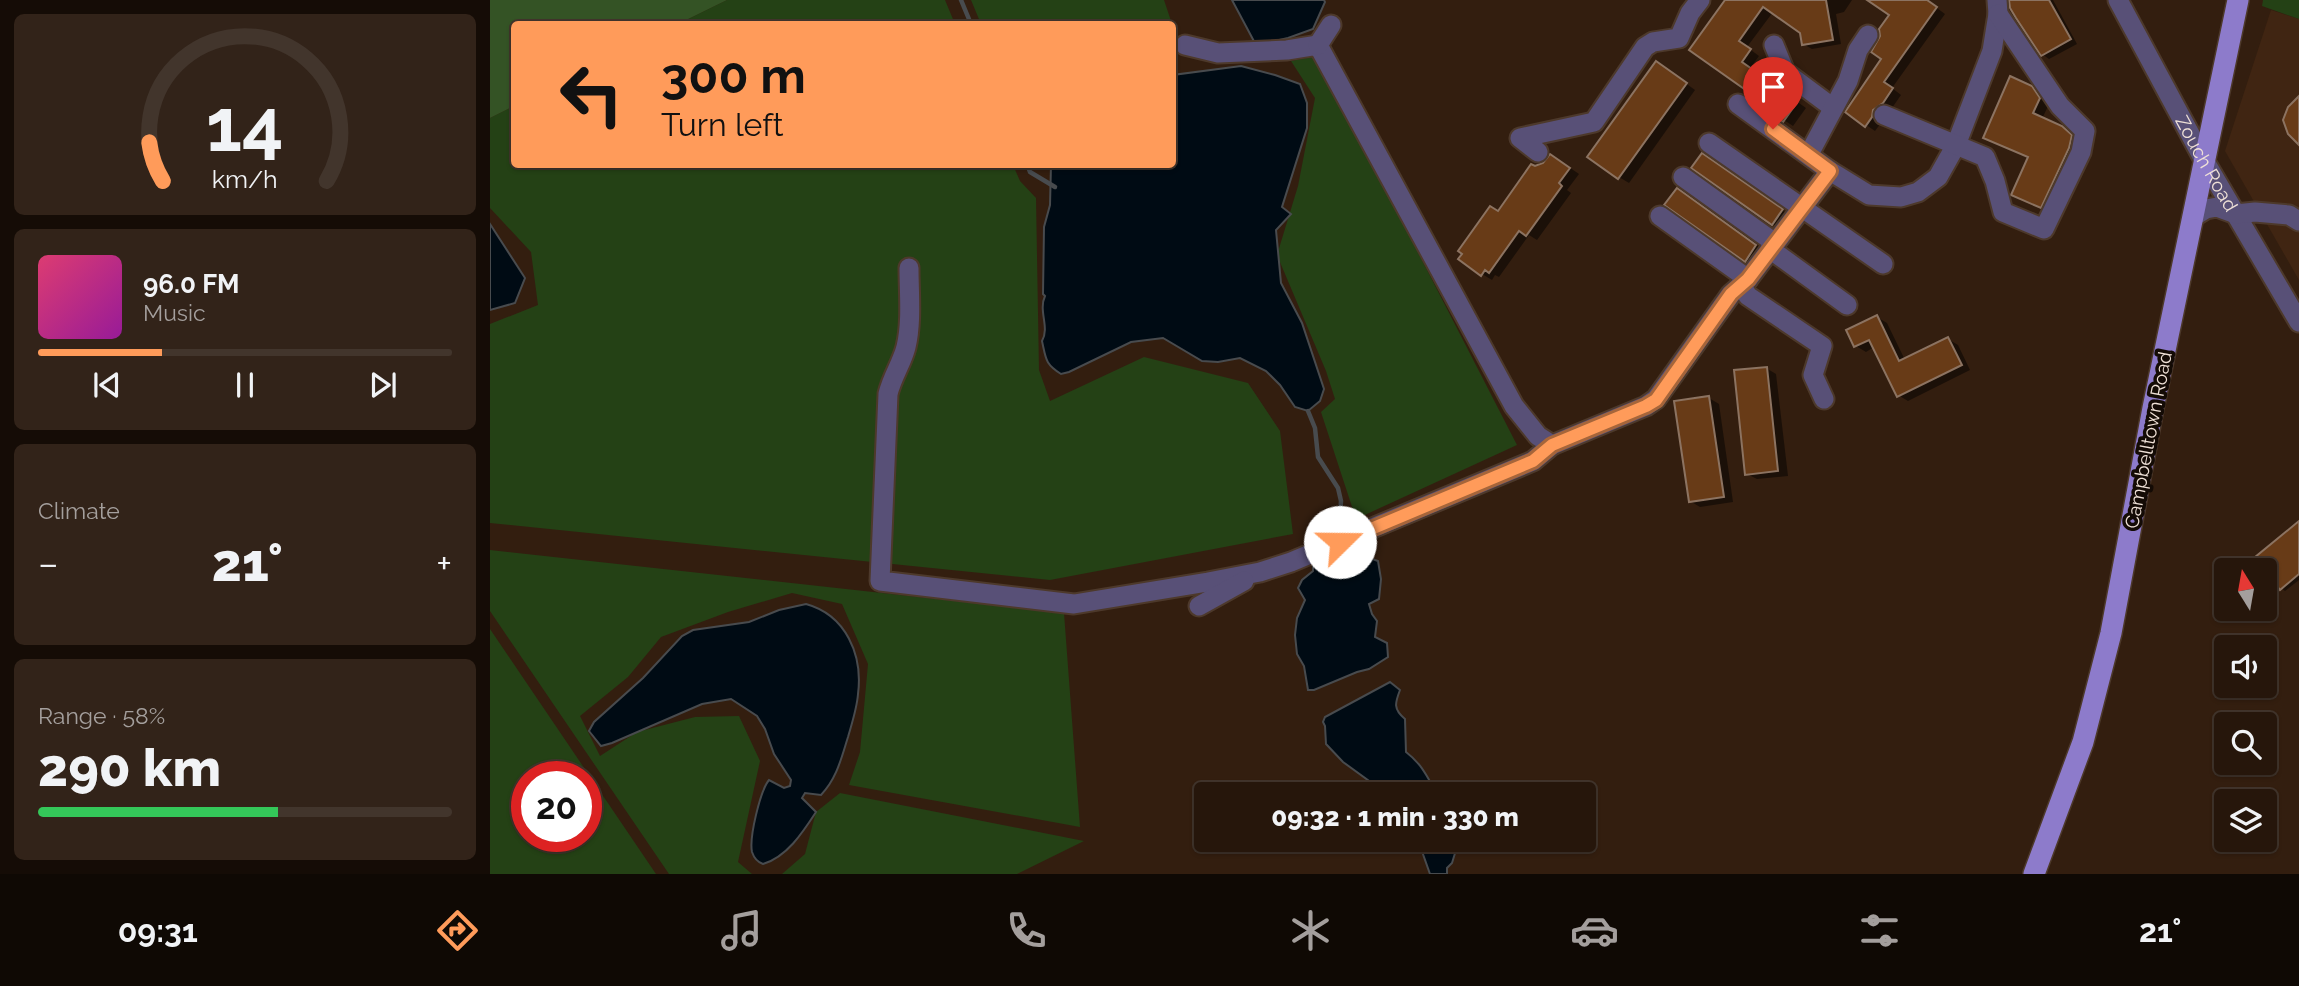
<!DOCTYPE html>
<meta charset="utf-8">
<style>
body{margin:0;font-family:Raleway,sans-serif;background:#322319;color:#f1f3f6;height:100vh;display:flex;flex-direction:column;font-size:26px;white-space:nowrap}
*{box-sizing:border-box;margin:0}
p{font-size:23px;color:#a49f9d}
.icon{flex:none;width:38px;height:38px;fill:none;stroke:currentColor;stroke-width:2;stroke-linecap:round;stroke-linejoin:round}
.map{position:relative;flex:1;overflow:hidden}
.panel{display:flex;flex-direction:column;gap:14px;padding:14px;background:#150c06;width:490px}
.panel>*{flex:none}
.hud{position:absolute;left:21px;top:21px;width:665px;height:147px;border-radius:7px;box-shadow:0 2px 5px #0004,0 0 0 2px #42352c;background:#ff9b5a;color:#111;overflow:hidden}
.needle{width:46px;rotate:349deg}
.controls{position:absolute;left:1724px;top:558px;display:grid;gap:14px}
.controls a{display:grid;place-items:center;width:63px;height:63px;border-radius:7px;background:#26160b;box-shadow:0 2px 5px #0004,0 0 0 2px #42352c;font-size:35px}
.speed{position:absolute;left:21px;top:761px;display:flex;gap:14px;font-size:35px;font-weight:700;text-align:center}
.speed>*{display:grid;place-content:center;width:91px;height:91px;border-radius:50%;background:#26160b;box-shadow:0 2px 5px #0004,0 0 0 2px #42352c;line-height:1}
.speed .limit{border:10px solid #d22;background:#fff;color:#111}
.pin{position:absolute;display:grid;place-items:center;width:60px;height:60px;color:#fff;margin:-72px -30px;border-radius:50% 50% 50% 0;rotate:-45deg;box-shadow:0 0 7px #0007}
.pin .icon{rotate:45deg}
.me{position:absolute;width:77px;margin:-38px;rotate:68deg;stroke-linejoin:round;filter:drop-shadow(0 0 5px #0008)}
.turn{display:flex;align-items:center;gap:24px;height:147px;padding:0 35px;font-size:32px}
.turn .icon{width:91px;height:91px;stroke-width:2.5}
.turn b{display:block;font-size:49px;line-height:60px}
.big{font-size:52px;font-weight:800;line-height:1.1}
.panel .tile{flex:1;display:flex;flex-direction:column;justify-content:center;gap:10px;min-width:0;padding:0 24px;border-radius:10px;background:#322319}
.panel .dial{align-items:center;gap:0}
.dial svg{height:182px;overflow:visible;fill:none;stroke:#42352c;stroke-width:7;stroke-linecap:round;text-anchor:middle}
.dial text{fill:#f1f3f6;stroke:none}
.song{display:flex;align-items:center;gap:21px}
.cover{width:84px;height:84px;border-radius:10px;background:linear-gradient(135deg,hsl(340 70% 55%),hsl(300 70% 35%))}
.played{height:7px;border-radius:4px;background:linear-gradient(90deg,#ff9b5a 30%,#42352c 30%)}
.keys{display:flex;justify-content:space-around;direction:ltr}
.heat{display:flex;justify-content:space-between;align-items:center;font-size:38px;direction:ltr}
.charge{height:10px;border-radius:5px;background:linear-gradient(90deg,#34c759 58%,#42352c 0)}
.trip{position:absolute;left:704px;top:782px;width:402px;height:70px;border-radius:7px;background:#26160b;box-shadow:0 2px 5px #0004,0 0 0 2px #42352c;font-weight:800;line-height:70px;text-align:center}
.menu{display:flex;height:112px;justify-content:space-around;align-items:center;background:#0f0904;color:#a49f9d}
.menu .icon{width:49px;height:49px}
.menu .current{color:#ff9b5a}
.menu b{font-size:32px;color:#f1f3f6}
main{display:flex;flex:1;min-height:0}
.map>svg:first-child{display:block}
</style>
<main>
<section class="panel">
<div class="tile dial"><svg viewBox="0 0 100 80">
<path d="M14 69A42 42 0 1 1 86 69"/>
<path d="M14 69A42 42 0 0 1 8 52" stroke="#ff9b5a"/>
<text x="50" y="56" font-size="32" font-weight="700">14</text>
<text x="50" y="72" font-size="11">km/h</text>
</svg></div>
<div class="tile">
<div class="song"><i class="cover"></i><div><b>96.0 FM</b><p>Music</p></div></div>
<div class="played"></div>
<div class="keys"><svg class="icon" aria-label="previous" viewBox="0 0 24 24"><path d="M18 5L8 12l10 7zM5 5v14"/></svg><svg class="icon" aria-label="pause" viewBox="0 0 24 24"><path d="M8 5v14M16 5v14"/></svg><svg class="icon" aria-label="next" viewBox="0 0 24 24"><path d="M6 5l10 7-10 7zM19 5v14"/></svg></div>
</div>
<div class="tile"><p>Climate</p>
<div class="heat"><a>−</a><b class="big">21°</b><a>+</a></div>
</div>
<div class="tile"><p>Range · 58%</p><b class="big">290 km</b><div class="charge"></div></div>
</section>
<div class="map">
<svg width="1809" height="874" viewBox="0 0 1809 874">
<rect width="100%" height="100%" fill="#331e0f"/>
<!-- built -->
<polygon fill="#402512" points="1781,10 1809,19 1809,280 1735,151"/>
<!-- green -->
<g fill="#244115" fill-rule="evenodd">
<polygon points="237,0 455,0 465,24 188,24"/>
<polygon points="481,0 674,0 682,24 491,24"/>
<polygon points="1773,0 1809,0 1809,19 1772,6"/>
<polygon points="827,56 1027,445 866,519 831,412 845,399 836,371 787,255 808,186 825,98 801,61"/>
<polygon points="24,106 24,164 523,165 530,181 546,198 549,370 560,401 654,357 758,383 790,431 803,534 560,580 0,523 0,324 48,305 41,252 0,208 0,118"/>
<polygon points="0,550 574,613 590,827 359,785 370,752 378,664 352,604 302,593 238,612 171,637 138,677 90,716 110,756 147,732 205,717 249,716 270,761 248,862 262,874 179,874 0,611"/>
<path d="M0,629L166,874H0ZM37,777H96V836H37Z"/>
<polygon points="350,793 594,841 527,874 292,874 315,854 326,812"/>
</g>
<!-- forest -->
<polygon fill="#345325" points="0,0 237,0 188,24 24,24 24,106 0,118"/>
<!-- water -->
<g fill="#000b14" stroke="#484b4e" stroke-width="2">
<polygon points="742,0 834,0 835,2 823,29 798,38 766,45"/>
<path d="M751,66L785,75L810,84L817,103V128L792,207L801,214L786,230L791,283L812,323L834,389L830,401L818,411L805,407L790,385L776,371L750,358L728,362L712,361L673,338L641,342L579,372L571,374C555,364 556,359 552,341C560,327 548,311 555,296L553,294L554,227L560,205L561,165L682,164L683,75Z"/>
<polygon points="0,224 35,278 25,303 0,310"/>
<polygon points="869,543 871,555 888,561 891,579 889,599 879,604 882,614 887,621 885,637 897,643 898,657 879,669 867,672 824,690 818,690 814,666 807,654 805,635 807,618 815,600 808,588 812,580 823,571 823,562"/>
<path d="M316,604C356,615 373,655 368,694C367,708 362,723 358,737C351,759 347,778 331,795L315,793L312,798L326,812C313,832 297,857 273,864C267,862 264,858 262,852C259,838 270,791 279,780L294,788L300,786L301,780L284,754L275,729L267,716L241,699L212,704L122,743L111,746L99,731L104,722L153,678L192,636L203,630L259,622L289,610Z"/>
<path d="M900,682L910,690C905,703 903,709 915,719L916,752C934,766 936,777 948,794H893L886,786L853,762L836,744L835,726L833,722L835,717Z"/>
<polygon points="928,840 959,840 966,850 962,863 957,868 957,874 940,874"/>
</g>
<!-- shadow -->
<g fill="#0007">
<polygon points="1237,0 1362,0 1354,12 1346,14 1351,44 1322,49 1313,44 1311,32 1283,12 1257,47 1269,56 1260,68 1316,108 1303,126 1294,120 1259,90 1202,49"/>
<polygon points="1380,0 1436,0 1455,14 1402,88 1411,95 1402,108 1392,115 1391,123 1385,131 1357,112 1394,59 1401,15"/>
<polygon points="1522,0 1563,0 1587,44 1559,59 1552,54"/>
<polygon points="1176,69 1205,90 1139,183 1129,177"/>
<polygon points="1541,87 1552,94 1559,104 1552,119 1583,134 1591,142 1561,212 1533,200 1540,158"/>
<polygon points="1219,159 1299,215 1290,228 1282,224"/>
<polygon points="1070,161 1089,174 1077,190 1081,193 1047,240 1039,235 1009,277 1005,275 1002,280 992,274 1009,213 1046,168"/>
<polygon points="1194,194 1273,250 1263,265 1177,205"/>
<polygon points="1387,317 1397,323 1415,360 1458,339 1468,345 1480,370 1418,401 1408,395 1384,347 1376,352 1366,346"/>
<polygon points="1276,368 1286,374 1298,476 1267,479 1257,474"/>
<polygon points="1219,398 1229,404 1243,502 1210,507 1200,501"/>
<polygon points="1809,523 1809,580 1795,591 1791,588"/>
</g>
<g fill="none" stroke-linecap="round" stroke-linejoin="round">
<!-- stream -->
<g stroke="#484b4e" stroke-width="4.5">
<polyline points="471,0 481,24"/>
<polyline points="537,164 540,172 565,187"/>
<polyline points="818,411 825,428 828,457 848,488 851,501 850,515"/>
</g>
</g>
<!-- building -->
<g fill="#683b17" stroke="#8c7361" stroke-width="2">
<polygon points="1235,0 1336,0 1343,40 1312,45 1310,33 1273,7 1249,41 1261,49 1252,62 1308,101 1293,122 1255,94 1257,91 1199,50"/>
<polygon points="1377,0 1437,0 1447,7 1394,82 1403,88 1393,103 1383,110 1382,117 1375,127 1355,112 1391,59 1381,52 1390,36 1389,29 1399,15"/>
<polygon points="1519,0 1559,0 1581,39 1551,56 1526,18 1520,8"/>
<polygon points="1166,61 1197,83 1128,179 1097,157"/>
<polygon points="1520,76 1542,86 1550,98 1543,113 1572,126 1582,135 1579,148 1551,208 1521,195 1538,157 1493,138"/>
<polygon points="1809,96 1809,145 1798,134 1793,120 1798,107"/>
<polygon points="1212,153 1293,209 1282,225 1201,168"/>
<polygon points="1060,154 1080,168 1069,183 1072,186 1036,236 1029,231 999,273 995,270 991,276 968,259 972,254 968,251 1000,206 1008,211 1041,164 1045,166 1053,163"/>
<polygon points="1187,188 1266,245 1255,262 1174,205"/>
<polygon points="1387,315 1409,361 1458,337 1472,365 1407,397 1379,340 1364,347 1356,330"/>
<polygon points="1277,367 1288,471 1255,475 1244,370"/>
<polygon points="1219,396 1234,497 1199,502 1184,401"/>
<polygon points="1809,521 1809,574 1790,590 1764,558"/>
</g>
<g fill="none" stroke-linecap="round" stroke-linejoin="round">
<!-- minor casing -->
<g stroke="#4d392b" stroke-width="23">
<g id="minor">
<path id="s1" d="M1628,0L1714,160L1809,322"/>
<polyline points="695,45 728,53 797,50 828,45 1024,406 1048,436 1062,445 1156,406 1166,399 1241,294 1258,279 1340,171"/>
<polyline points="828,45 841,25"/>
<polyline points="1284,45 1295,72 1342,107"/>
<polyline points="1248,104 1340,171 1379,195 1411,197 1428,192 1448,177 1466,145 1502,51 1508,14 1507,0"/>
<polyline points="1394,115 1495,157 1505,181 1513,212 1554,229 1591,152 1595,131 1570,106 1508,14"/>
<polyline points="1219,143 1393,264"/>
<polyline points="1048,152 1030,138 1104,122 1155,47 1163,42 1189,38 1200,13 1210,0"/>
<polyline points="1319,154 1358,81 1368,50 1378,35"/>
<polyline points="1193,177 1285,243"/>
<polyline points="1170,216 1258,279"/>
<polyline points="1703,217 1716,209 1727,207 1746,214 1765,212 1799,215 1809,221"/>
<polyline points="1280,249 1357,305"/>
<path d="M419,268C419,293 422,322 416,347C412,363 402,377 398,394L390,581L584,604L718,582L770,572L801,562L1043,461L1062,445"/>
<polyline points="1251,285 1258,296 1332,346 1323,375 1334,399"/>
<polyline points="709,606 754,581"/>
</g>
</g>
<!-- major casing -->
<g stroke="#4d392b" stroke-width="24">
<polyline id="major" points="1544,874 1593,742 1621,633 1663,408 1748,0"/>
</g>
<!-- minor -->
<use href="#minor" stroke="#585077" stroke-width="19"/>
<!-- major -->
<use href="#major" stroke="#8d7bcb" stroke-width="21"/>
</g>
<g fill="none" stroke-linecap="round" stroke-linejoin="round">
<!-- route casing -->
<g stroke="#a6653a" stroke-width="18">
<polyline id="route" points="850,542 1043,461 1062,445 1156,406 1166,400 1241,294 1258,279 1340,171 1283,129"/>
</g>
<!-- route -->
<use href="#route" stroke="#ff9b5a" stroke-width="12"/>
</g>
<g text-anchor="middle" stroke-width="7" stroke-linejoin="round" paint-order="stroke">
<!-- street labels -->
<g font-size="19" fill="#efe1d7" stroke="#140b05">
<text dy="7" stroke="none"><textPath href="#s1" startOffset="186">Zouch Road</textPath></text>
<text transform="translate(1658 440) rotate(-79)" y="7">Campbelltown Road</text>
</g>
</g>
</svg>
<div class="controls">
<a><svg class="needle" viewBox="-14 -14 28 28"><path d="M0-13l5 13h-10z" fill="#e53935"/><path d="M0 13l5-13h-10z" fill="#a49f9d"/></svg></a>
<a><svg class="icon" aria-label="sound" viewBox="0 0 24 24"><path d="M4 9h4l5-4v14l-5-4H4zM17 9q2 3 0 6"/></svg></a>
<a><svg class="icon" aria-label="search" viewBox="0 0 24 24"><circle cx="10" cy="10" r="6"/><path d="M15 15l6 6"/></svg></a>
<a><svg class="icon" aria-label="layers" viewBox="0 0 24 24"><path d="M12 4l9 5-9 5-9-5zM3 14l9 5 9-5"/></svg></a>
</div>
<div class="speed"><div class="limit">20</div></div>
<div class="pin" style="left:1283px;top:129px;background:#d93025"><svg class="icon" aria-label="arrive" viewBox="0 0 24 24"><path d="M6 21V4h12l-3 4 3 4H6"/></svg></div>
<svg class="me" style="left:850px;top:542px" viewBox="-20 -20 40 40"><circle r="19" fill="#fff"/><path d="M0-13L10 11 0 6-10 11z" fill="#ff9b5a"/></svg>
<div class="trip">09:32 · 1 min · 330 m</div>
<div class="hud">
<div class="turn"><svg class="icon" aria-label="left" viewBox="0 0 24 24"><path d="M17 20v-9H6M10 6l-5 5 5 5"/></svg><div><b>300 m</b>Turn left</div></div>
</div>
</div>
</main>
<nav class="menu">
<b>09:31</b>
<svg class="icon current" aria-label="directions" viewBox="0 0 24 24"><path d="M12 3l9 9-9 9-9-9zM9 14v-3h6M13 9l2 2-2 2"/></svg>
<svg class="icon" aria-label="music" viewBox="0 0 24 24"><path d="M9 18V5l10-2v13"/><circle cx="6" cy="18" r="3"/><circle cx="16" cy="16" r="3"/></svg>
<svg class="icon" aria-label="phone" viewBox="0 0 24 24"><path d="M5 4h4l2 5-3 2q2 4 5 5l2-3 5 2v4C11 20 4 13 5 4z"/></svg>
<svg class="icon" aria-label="climate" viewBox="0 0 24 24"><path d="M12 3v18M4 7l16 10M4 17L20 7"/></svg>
<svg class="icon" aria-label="car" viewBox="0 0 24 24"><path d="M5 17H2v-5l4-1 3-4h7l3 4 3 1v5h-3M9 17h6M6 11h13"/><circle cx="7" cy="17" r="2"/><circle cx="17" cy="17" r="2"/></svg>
<svg class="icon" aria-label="filters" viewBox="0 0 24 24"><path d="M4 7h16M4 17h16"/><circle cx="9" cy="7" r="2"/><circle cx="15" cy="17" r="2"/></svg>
<b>21°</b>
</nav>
